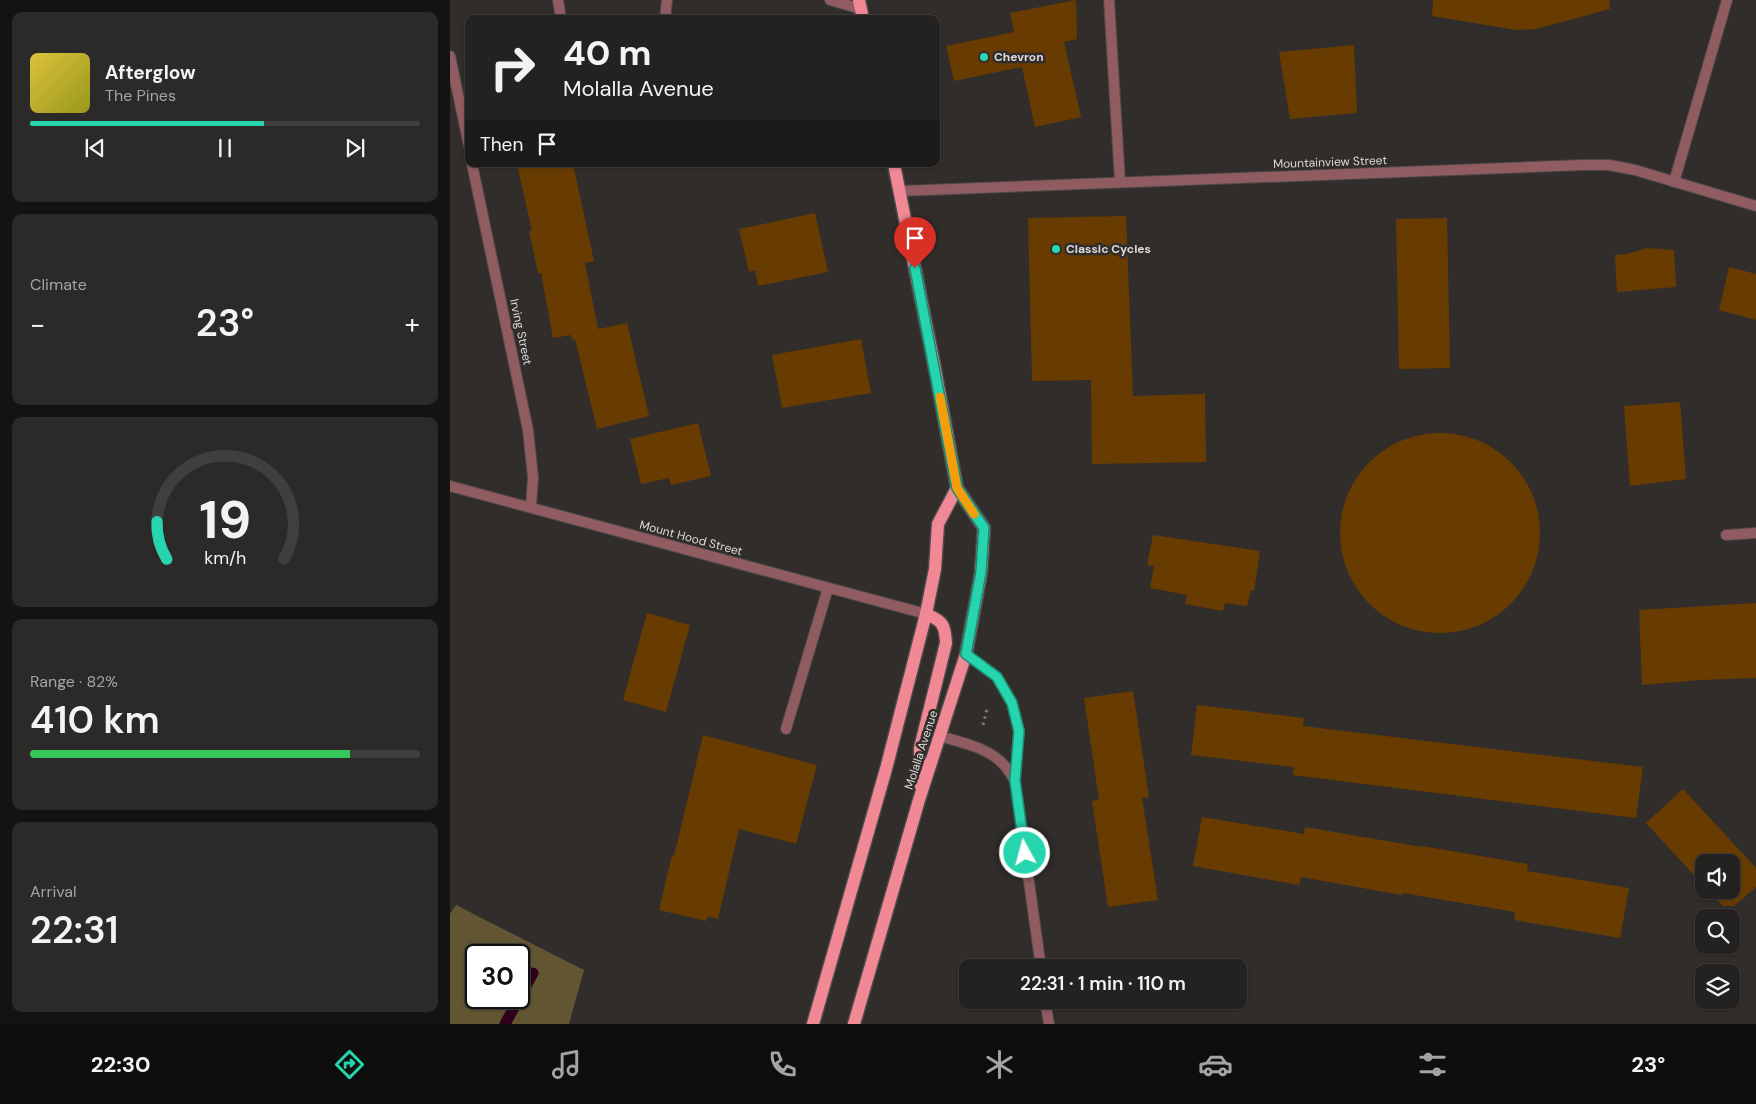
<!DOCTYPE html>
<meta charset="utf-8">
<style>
body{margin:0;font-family:"DM Sans",sans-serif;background:#2c2a29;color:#f1f3f6;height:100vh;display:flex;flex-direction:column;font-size:19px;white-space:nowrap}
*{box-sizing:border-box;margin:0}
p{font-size:16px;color:#a3a4a5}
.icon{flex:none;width:28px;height:28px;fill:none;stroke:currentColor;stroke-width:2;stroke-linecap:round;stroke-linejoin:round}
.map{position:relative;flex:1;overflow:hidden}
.drawer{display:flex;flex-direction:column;gap:12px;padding:12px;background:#141312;width:450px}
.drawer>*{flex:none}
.guide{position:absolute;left:15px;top:15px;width:475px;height:152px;border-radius:10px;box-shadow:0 1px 4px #0004,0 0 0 1px #413f3e;background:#242220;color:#f1f3f6;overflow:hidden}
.controls{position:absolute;left:1245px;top:854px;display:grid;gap:10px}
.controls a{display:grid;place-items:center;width:45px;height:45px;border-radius:10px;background:#242220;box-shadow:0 1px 4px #0004,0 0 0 1px #413f3e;font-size:25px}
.speed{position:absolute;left:15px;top:944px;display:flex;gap:10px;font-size:25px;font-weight:700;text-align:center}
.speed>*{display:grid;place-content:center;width:65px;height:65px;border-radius:50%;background:#242220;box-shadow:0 1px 4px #0004,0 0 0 1px #413f3e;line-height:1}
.speed .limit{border:2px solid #111;border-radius:8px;background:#fff;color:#111}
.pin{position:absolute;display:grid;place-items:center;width:42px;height:42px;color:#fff;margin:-51px -21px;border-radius:50% 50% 50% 0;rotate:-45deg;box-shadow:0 0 5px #0007}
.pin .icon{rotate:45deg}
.me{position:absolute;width:55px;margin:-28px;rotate:353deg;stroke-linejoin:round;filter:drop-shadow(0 0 4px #0008)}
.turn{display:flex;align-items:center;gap:18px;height:105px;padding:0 15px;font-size:22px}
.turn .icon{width:65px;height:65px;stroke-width:2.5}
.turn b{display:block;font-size:35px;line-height:42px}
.then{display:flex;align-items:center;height:48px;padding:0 15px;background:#0003;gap:10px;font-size:19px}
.big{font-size:38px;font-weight:600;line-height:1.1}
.drawer .tile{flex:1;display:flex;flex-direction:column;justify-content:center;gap:8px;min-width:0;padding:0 18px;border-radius:10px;background:#2c2a29}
.drawer .dial{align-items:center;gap:0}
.dial svg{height:130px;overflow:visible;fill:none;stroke:#413f3e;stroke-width:7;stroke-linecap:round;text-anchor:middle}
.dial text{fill:#f1f3f6;stroke:none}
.song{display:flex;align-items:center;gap:15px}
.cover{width:60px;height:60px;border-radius:8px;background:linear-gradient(135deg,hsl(50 70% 55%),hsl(60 70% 35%))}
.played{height:5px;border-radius:2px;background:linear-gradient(90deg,#26d5ae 60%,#413f3e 60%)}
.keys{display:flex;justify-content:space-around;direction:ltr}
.heat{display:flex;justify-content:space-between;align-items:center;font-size:28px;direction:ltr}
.charge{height:8px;border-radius:4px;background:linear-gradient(90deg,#34c759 82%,#413f3e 0)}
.trip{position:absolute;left:509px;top:959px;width:288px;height:50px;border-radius:10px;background:#242220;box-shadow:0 1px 4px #0004,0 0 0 1px #413f3e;font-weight:600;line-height:50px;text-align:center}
.tab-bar{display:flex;height:80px;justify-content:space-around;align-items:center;background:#0e0e0d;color:#a3a4a5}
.tab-bar .icon{width:35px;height:35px}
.tab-bar .current{color:#26d5ae}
.tab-bar b{font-size:22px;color:#f1f3f6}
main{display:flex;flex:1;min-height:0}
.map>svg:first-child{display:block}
</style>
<main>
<section class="drawer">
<div class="tile">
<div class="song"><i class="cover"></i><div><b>Afterglow</b><p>The Pines</p></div></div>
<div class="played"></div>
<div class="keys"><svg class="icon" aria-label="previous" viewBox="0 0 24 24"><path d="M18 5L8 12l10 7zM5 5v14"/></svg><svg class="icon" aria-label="pause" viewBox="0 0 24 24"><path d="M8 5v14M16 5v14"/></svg><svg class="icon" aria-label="next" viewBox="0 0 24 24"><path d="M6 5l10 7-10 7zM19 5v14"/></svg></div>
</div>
<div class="tile"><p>Climate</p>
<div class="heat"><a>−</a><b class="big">23°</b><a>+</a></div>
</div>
<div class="tile dial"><svg viewBox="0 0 100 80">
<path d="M14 69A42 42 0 1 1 86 69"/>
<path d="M14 69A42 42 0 0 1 8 46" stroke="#26d5ae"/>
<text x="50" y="56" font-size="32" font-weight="700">19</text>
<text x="50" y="72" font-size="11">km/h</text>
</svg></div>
<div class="tile"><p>Range · 82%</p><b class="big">410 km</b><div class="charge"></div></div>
<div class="tile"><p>Arrival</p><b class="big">22:31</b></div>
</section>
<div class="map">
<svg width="1306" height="1024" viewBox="0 0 1306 1024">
<rect width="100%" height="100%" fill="#302d2b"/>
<!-- green -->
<path fill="#625632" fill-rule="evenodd" d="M6,905L134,970L119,1024H0V914ZM26,955H69V998H26Z"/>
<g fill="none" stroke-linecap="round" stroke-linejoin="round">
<!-- stream -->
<polyline stroke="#2e001d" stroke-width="11" points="55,1024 83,973"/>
</g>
<!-- building -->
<g fill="#683c00">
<polygon points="626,0 627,39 614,42 631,117 585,127 572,67 504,81 496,46 564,32 560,13"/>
<polygon points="983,0 1159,0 1160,9 1086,29 1066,30 982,16"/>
<polygon points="904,45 907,113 840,119 829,52"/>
<polygon points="67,164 123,164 144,261 135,263 148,329 177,323 199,416 147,429 125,339 122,340 121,335 103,338 91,273 88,273 79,231 82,231"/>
<polygon points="365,213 378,272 308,286 305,270 299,272 289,229"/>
<polygon points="676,216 683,396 755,394 756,462 642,464 641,380 582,381 578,218"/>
<polygon points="997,218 1000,368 949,369 946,219"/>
<polygon points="1197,248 1224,250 1226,287 1167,292 1165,255 1177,254"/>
<polygon points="1279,267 1306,274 1306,320 1269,310"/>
<polygon points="411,339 421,393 332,408 322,355"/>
<polygon points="1230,402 1236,479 1180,486 1174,406"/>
<polygon points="248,423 261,476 221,485 219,478 191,484 180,439"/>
<circle cx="990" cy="533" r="100"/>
<polygon points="703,535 810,551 804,591 801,590 797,606 775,603 773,611 735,604 737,595 700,588 704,566 697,565"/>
<polygon points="1306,603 1306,678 1250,680 1192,685 1189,610"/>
<polygon points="197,613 240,625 216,712 173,700"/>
<polygon points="683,691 699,797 692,798 708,900 658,907 642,801 649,800 634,698"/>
<polygon points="747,705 854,718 853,726 1193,767 1186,818 843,775 844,767 741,755"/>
<polygon points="253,735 367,765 346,844 289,829 268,919 258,916 256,921 209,910 222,855 224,856"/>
<polygon points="1233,789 1306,868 1306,887 1284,906 1273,906 1258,890 1281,890 1281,862 1254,862 1254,886 1196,823"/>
<polygon points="752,817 854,834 855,827 972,847 972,846 1078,864 1077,871 1179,888 1170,938 1064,920 1065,912 953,893 952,895 851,877 849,885 743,866"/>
</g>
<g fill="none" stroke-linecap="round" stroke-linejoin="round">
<!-- service casing -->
<g stroke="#4c4947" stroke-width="12">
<g id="service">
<polyline points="108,0 111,19"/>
<polyline points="659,0 670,182"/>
<polyline points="215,19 217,0"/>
<polyline points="1224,182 1277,0"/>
<polyline points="336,729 378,588"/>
</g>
</g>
<!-- minor casing -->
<g stroke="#4c4947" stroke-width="12">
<g id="minor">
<polyline points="380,0 411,9"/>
<polyline points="0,56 19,146"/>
<polyline points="22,164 78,430 83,477 81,507"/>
<polyline points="450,191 1133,165 1159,165 1185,170 1306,206"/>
<polyline points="0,486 476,614"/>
<polyline points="1276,535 1306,533"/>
<polyline points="516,654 547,677 562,703 569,731 565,781 591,968"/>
<path d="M490,736C512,743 538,747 554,765C558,769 562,776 565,781"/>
<polyline points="595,1000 599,1024"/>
</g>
</g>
<!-- primary casing -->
<g stroke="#4c4947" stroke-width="15">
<g id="primary">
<polyline points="409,0 413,19"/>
<path d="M470,785V748L496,643C495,625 493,621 476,614"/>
<polyline points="363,1024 436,769 476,614 485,569 488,524 507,488"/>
<polyline points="404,1024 469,800 516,654 531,573 534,528 507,488 484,364 444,164"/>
</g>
</g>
<!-- path -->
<polyline stroke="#7c7a78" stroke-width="3" stroke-dasharray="2.5 4" stroke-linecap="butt" points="533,725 537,709"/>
<!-- service -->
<use href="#service" stroke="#905c62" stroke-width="10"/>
<!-- minor -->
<use href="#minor" stroke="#905c62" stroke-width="10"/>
<!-- primary -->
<use href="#primary" stroke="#f08895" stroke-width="12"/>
</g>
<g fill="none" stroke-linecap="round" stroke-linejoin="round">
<!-- route casing -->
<g stroke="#198a71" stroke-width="12">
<polyline id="route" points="465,268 507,488 534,528 531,572 516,654 547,677 562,703 569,731 565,781 575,853"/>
</g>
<!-- route -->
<use href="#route" stroke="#26d5ae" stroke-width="9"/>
<!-- slow -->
<polyline stroke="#f59e0b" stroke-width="9" points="490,397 507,488 524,514"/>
</g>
<!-- markers -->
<g fill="#26d5ae" stroke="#302d2b" stroke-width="2">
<circle cx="534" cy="57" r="5"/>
<circle cx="606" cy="249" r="5"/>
</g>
<g text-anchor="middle" stroke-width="5" stroke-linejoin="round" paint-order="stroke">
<!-- poi labels -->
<g font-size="12" font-weight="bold" fill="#dddbda" stroke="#302d2b" text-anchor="start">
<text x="544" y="61">Chevron</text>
<text x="616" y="253">Classic Cycles</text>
</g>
<!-- street labels -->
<g font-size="12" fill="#dddbda" stroke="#302d2b">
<text transform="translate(880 162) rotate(-2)" y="4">Mountainview Street</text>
<text transform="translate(71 332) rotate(78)" y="4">Irving Street</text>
<text transform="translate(241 538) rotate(15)" y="4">Mount Hood Street</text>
<text transform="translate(471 750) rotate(-72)" y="4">Molalla Avenue</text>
</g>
</g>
</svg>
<div class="controls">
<a><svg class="icon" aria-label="sound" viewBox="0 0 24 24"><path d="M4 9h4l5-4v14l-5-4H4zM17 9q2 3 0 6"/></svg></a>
<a><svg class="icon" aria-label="search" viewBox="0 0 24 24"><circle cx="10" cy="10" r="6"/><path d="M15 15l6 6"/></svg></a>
<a><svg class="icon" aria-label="layers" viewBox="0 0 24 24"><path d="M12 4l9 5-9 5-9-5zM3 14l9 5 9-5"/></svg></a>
</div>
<div class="speed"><div class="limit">30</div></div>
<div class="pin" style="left:465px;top:268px;background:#d93025"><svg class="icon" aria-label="arrive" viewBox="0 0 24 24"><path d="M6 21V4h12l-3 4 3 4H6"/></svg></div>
<svg class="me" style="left:575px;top:853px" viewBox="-20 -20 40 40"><circle r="17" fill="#26d5ae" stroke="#fff" stroke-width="3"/><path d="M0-11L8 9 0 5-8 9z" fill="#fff"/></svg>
<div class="trip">22:31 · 1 min · 110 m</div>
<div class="guide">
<div class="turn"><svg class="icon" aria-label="right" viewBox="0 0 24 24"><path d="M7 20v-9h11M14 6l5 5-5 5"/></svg><div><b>40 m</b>Molalla Avenue</div></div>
<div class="then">Then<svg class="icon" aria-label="arrive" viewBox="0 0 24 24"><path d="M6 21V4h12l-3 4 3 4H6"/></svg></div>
</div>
</div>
</main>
<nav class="tab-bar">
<b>22:30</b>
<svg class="icon current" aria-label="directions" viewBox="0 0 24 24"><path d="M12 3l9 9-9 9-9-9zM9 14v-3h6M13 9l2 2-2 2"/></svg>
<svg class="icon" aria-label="music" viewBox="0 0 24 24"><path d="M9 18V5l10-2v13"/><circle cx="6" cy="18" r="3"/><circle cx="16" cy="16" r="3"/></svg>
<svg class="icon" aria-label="phone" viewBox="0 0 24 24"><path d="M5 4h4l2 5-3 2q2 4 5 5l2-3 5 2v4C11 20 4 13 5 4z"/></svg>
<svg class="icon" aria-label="climate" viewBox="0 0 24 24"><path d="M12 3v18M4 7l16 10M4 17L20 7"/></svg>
<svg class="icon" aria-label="car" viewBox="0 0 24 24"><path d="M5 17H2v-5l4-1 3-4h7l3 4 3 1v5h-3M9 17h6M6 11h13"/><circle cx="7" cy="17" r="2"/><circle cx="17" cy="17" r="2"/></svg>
<svg class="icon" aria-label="filters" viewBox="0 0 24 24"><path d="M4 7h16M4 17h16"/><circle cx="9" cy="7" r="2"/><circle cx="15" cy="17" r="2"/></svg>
<b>23°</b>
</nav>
